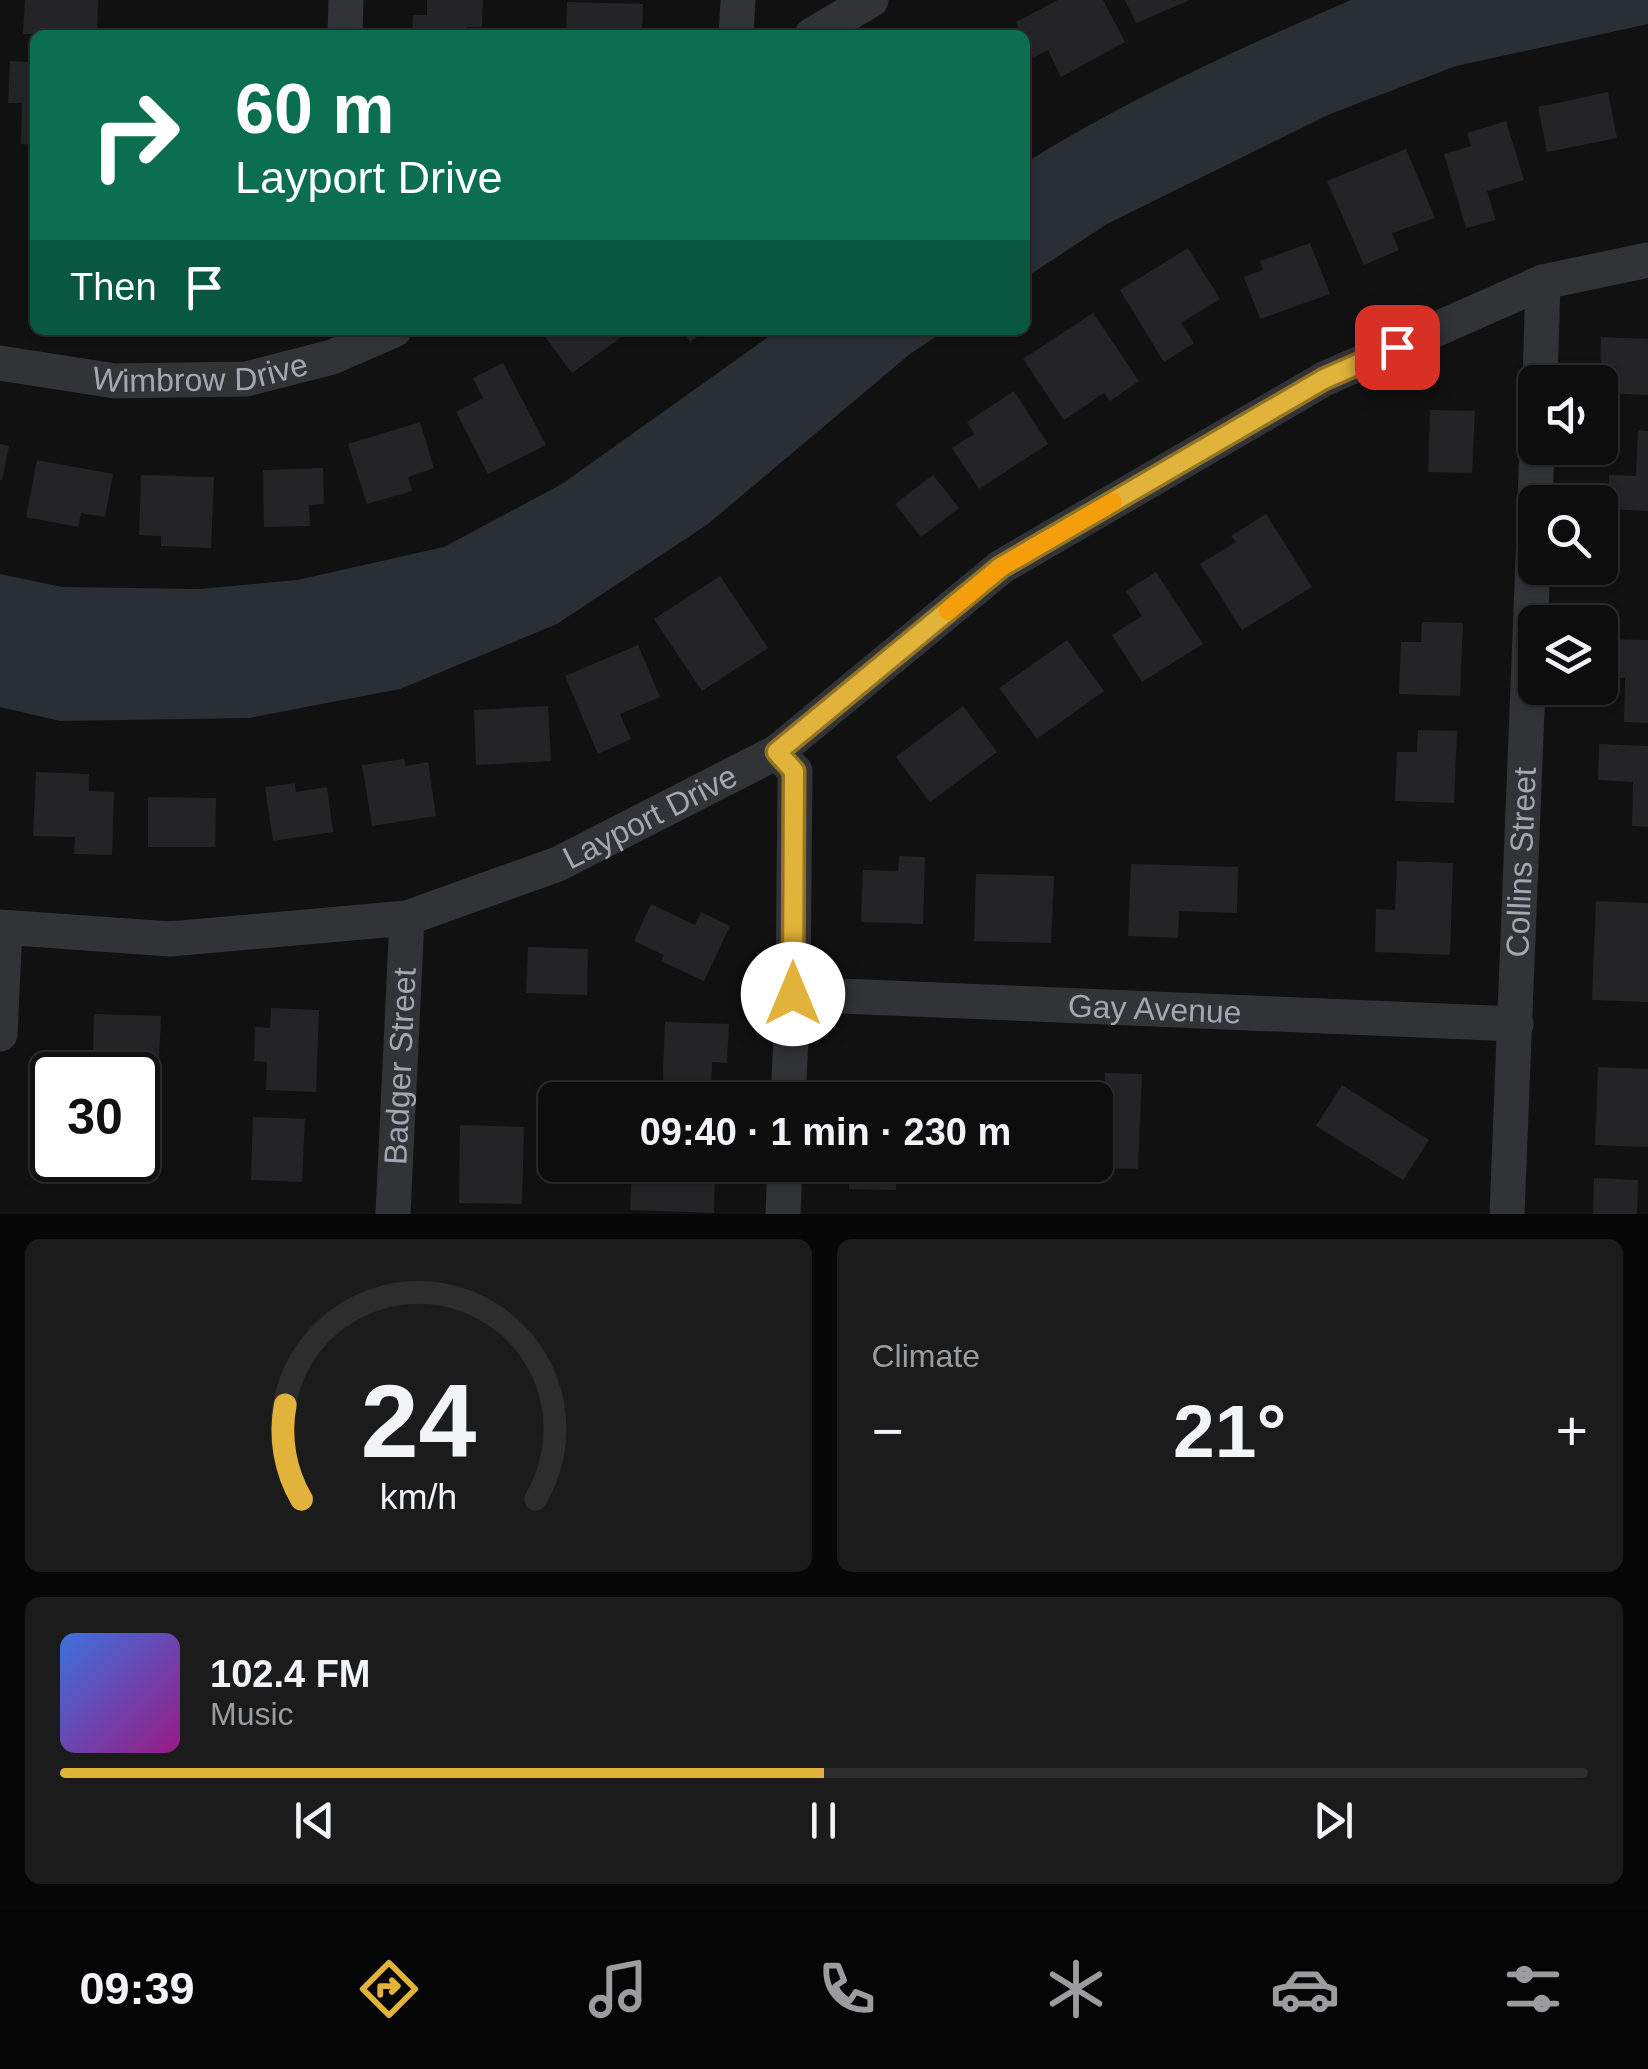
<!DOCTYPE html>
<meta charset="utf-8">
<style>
body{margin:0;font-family:Arial,sans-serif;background:#1b1b1c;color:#f1f3f6;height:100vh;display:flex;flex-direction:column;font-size:38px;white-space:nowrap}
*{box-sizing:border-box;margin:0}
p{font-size:32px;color:#9a9c9e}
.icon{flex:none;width:55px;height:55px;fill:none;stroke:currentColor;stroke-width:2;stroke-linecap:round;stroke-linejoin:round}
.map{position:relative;height:1214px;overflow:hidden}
.drawer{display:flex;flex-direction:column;gap:25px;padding:25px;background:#070708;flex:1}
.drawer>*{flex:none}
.guide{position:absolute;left:30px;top:30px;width:1000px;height:305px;border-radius:15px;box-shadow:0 2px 8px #0004,0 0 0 2px #2d2d2e;background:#0b6e4f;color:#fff;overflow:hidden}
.buttons{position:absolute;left:1518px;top:365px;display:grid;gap:20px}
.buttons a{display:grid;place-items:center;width:100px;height:100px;border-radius:15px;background:#0d0d0e;box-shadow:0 2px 8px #0004,0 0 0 2px #2d2d2e;font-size:50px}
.speed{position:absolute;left:30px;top:1052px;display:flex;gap:20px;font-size:50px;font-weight:700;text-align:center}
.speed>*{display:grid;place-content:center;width:130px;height:130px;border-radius:50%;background:#0d0d0e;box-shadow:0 2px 8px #0004,0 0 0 2px #2d2d2e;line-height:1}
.speed .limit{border:5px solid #111;border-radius:15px;background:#fff;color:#111}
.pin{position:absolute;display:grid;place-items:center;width:85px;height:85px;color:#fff;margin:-42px;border-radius:20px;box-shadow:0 5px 15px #0006}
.me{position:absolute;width:110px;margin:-55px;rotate:0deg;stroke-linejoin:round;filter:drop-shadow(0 0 8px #0008)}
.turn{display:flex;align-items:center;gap:35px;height:210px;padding:0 40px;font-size:45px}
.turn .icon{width:130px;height:130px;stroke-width:2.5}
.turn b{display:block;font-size:70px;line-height:85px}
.then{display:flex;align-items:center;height:95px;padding:0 40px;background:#0003;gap:20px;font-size:38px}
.big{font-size:75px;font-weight:700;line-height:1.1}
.drawer .widget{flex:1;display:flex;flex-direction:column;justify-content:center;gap:15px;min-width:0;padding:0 35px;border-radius:15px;background:#1b1b1c}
.drawer .dial{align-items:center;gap:0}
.dial svg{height:260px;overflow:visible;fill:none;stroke:#2d2d2e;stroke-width:7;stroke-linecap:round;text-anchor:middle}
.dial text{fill:#f1f3f6;stroke:none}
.song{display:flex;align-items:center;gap:30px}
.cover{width:120px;height:120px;border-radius:15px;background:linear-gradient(135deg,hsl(220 70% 55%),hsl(310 70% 35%))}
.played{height:10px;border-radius:5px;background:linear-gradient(90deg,#e1b33a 50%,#2d2d2e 50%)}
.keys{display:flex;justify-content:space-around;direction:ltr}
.heat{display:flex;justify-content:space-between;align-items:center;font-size:55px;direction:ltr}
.drawer .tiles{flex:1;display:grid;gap:25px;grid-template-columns:1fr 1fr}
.widget:last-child{grid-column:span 2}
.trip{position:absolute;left:538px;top:1082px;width:575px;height:100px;border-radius:15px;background:#0d0d0e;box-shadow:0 2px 8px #0004,0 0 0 2px #2d2d2e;font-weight:700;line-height:100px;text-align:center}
.tabs{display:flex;height:160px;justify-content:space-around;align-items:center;background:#050506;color:#9a9c9e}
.tabs .icon{width:70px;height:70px}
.tabs .selected{color:#e1b33a}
.tabs b{font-size:45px;color:#f1f3f6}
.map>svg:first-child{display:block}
</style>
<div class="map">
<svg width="1648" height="1214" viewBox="0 0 1648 1214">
<rect width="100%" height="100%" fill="#111112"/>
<!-- water -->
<g fill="#292f35">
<path d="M1351,0H1648V24L1456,66L1330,114L1107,224L1025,278V163C1128,99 1240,48 1351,0Z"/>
<polygon points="778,330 946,330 910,354 708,524 557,624 400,689 249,718 60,721 0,707 0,574 62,587 200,589 297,580 444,547 562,484"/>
</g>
<!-- building -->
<g fill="#242426">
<polygon points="25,0 98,0 97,35 23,34"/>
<polygon points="427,0 483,0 482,27 467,27 467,35 412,35 413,15 427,15"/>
<polygon points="1058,0 1103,0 1125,42 1061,77 1048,50 1033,58 1025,35 1022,35 1016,22"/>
<polygon points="1125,0 1190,0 1136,23"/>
<polygon points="567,2 643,4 642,35 566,35"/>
<polygon points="10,61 35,62 35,145 21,144 22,103 8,103"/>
<polygon points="1608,92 1617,138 1547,152 1538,107"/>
<polygon points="1506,121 1524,180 1487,191 1496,220 1466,228 1444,154 1471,146 1467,133"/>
<polygon points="1406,149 1435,218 1392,233 1399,250 1364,265 1327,181"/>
<polygon points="1310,243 1330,294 1260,319 1244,277 1263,270 1260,261"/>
<polygon points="1188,248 1220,299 1181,323 1194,343 1164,362 1120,290"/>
<polygon points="1093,313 1139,381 1110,401 1104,393 1064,420 1023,359"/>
<polygon points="549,330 624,330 627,333 572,373 543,334"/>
<polygon points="681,330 708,330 690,342"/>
<polygon points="1601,337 1648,339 1648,395 1600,393"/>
<polygon points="503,363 546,445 488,474 456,412 483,398 473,378"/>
<polygon points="1014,391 1048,444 979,489 952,448 974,434 967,422"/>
<polygon points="1430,410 1475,411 1472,473 1428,472"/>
<polygon points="420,422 434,468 408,477 412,491 367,504 348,444"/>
<polygon points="1638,430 1648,431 1648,511 1607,509 1609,475 1636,476"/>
<polygon points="0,444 9,446 2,480 0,480"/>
<polygon points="37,460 113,474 105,517 81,513 78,527 26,517"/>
<polygon points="323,468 324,504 309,505 310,526 264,527 263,470"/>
<polygon points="141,475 214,477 211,548 161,546 161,536 139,535"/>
<polygon points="933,475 959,508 921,537 895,504"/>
<polygon points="1266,514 1312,587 1242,630 1200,564 1236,542 1231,536"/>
<polygon points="1156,572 1203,644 1142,682 1112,635 1142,616 1126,591"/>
<polygon points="720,576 768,648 702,691 654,619"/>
<polygon points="1422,622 1463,623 1460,696 1399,694 1401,642 1421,642"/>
<polygon points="1600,639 1648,640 1648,723 1624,722 1625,678 1600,677"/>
<polygon points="1067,640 1104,691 1037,739 999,688"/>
<polygon points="638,645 660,697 620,714 631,739 598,754 565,676"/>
<polygon points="548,706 551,761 476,765 474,710"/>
<polygon points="963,706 997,752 930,802 896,757"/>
<polygon points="1418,730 1457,731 1454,803 1395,801 1397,752 1417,752"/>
<polygon points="1599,744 1648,746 1648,827 1632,826 1633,782 1598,780"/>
<polygon points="404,759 406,766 428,762 436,816 372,826 362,765"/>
<polygon points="36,772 89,774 89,791 114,792 112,855 74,854 75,837 33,836"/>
<polygon points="295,783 296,792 327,787 333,832 273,841 265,787"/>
<polygon points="148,797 216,798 215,847 148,847"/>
<polygon points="899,856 925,857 923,924 861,922 863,870 898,871"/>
<polygon points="1397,861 1453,863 1450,955 1375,952 1376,909 1395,910"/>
<polygon points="1131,864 1238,867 1237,913 1179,911 1178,938 1128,936"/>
<polygon points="976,874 1054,876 1051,943 974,941"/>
<polygon points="1596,901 1648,903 1648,1002 1592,1000"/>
<polygon points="651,904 695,925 701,912 730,926 704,981 661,961 664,955 634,941"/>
<polygon points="528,947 588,949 587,995 526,993"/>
<polygon points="271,1008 319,1010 316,1092 266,1090 267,1062 254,1061 255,1027 270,1028"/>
<polygon points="94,1014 161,1016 159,1060 93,1057"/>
<polygon points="665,1022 729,1024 727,1063 712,1062 711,1100 662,1100"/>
<polygon points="1598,1067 1648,1069 1648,1147 1595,1145"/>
<polygon points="1105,1073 1142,1074 1138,1169 1095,1168 1095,1104 1104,1104"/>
<polygon points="918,1080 986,1082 985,1100 917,1100"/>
<polygon points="1342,1085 1429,1140 1403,1180 1316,1126"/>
<polygon points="253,1117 305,1119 302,1182 251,1180"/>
<polygon points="460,1125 524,1127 522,1204 459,1203"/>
<polygon points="632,1165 687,1165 687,1169 715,1170 714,1213 630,1210"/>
<polygon points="849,1165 897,1165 896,1190 849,1189"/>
<polygon points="1594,1178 1638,1180 1637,1214 1593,1214"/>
</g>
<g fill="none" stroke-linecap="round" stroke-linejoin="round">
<!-- street -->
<g stroke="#323337" stroke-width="35">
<polyline points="345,35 346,0"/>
<polyline points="736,35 738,0"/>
<polyline points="812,35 871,0"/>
<path id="s1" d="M0,363L115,381L246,379L332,357L394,330"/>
<polyline points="1540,382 1543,282"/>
<polyline points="1535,502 1537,448"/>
<polyline points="777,752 795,771 793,994 788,1100"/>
<path id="s2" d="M0,927L170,939L407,918L558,864L777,752L1001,567L1324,379L1543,282L1648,260"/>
<path id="s3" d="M793,994L1516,1024"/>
<polyline points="0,1034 5,928"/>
<path id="s4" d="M393,1214L407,918"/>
<polyline points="783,1214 785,1165"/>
<path id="s5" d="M1507,1214L1535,509"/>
</g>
</g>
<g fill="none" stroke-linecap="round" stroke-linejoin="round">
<!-- route casing -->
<g stroke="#927426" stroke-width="25">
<polyline id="route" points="793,994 794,771 777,752 1001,567 1324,379 1397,347"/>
</g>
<!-- route -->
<use href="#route" stroke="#e1b33a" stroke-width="18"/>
<!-- slow -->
<polyline stroke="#f59e0b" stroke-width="18" points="948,611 1001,567 1113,502"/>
</g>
<g text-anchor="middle" stroke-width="10" stroke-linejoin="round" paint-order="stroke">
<!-- street labels -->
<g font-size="32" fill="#a3a7b2" stroke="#0c0c0d">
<text dy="11" stroke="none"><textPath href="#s1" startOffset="202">Wimbrow Drive</textPath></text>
<text dy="11" stroke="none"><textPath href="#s2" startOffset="672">Layport Drive</textPath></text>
<text dy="11" stroke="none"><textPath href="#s5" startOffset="352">Collins Street</textPath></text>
<text dy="11" stroke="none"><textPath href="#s3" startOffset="362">Gay Avenue</textPath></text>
<text dy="11" stroke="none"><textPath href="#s4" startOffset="148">Badger Street</textPath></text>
</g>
</g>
</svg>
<div class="buttons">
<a><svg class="icon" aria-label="sound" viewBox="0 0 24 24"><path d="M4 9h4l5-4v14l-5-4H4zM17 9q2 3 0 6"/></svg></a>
<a><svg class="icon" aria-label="search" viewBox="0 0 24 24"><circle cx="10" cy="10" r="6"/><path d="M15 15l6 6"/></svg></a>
<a><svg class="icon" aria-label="layers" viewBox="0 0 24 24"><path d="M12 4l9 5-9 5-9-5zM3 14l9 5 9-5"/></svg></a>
</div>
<div class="speed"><div class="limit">30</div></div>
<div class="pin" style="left:1397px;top:347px;background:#d93025"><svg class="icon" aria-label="arrive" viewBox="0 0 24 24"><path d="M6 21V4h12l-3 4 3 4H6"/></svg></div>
<svg class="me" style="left:793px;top:994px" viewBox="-20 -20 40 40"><circle r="19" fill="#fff"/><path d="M0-13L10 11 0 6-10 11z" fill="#e1b33a"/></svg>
<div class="trip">09:40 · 1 min · 230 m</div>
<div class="guide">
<div class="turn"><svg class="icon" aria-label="right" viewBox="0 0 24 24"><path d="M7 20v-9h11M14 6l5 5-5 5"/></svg><div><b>60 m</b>Layport Drive</div></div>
<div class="then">Then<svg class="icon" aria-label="arrive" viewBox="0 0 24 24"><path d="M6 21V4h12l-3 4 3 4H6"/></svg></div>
</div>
</div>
<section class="drawer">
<div class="tiles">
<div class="widget dial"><svg viewBox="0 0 100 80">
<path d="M14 69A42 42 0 1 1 86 69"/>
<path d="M14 69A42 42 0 0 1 9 40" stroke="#e1b33a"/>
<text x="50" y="56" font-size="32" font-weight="700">24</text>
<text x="50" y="72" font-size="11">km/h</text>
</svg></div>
<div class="widget"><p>Climate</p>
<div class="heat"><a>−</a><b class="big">21°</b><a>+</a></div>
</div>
<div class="widget">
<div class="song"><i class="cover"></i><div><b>102.4 FM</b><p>Music</p></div></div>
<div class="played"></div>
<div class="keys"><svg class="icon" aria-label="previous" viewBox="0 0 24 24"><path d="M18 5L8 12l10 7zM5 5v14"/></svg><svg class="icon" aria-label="pause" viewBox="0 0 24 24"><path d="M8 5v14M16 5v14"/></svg><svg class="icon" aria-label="next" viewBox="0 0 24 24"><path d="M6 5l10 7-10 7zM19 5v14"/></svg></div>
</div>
</div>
</section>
<nav class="tabs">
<b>09:39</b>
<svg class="icon selected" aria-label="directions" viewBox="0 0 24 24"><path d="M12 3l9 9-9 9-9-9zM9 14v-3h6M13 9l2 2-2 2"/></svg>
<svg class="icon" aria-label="music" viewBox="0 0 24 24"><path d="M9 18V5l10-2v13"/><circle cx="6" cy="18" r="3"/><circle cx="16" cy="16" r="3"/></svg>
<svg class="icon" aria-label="phone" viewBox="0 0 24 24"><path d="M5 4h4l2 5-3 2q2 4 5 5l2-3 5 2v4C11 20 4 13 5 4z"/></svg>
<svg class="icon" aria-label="climate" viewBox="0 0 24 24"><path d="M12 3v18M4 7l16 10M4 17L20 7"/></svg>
<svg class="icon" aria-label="car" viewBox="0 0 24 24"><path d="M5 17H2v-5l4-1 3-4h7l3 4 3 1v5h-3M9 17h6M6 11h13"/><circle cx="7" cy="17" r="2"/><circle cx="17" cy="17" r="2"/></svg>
<svg class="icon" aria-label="filters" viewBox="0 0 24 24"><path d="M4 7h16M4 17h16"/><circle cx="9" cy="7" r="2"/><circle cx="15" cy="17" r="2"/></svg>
</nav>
